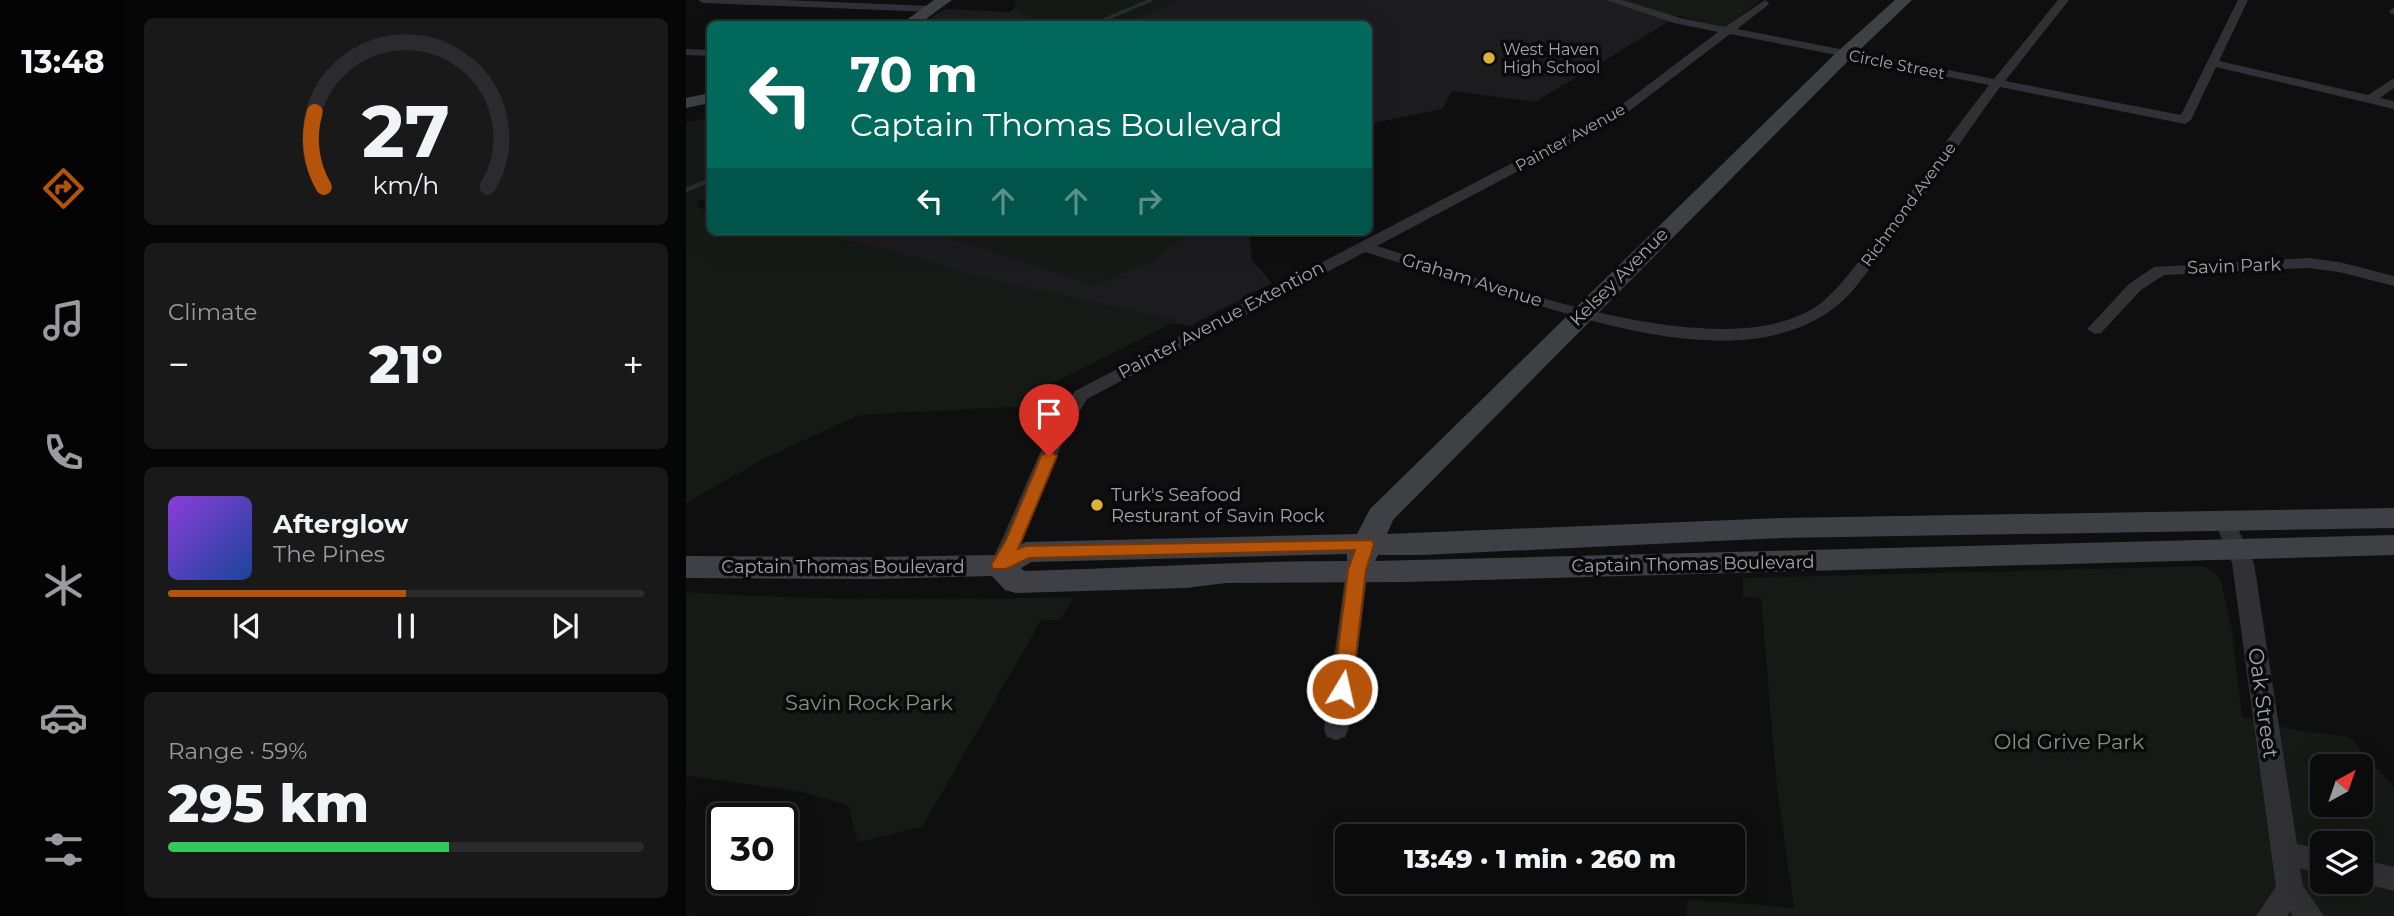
<!DOCTYPE html>
<meta charset="utf-8">
<style>
body{margin:0;font-family:Montserrat,sans-serif;background:#19191a;color:#f1f3f6;height:100vh;display:flex;flex-direction:column;font-size:26px;white-space:nowrap}
*{box-sizing:border-box;margin:0}
p{font-size:23px;color:#9a9b9d}
.icon{flex:none;width:38px;height:38px;fill:none;stroke:currentColor;stroke-width:2;stroke-linecap:round;stroke-linejoin:round}
.map{position:relative;flex:1;overflow:hidden}
.panel{display:flex;flex-direction:column;gap:18px;padding:18px;background:#060607;width:560px}
.panel>*{flex:none}
.hud{position:absolute;left:21px;top:21px;width:665px;height:214px;border-radius:10px;box-shadow:0 7px 28px #0002,0 0 0 2px #2b2b2d;background:#00695c;color:#fff;overflow:hidden}
.needle{width:46px;rotate:40deg}
.buttons{position:absolute;left:1624px;top:754px;display:grid;gap:14px}
.buttons a{display:grid;place-items:center;width:63px;height:63px;border-radius:10px;background:#0b0b0c;box-shadow:0 7px 28px #0002,0 0 0 2px #2b2b2d;font-size:35px}
.speed{position:absolute;left:21px;top:803px;display:flex;gap:14px;font-size:35px;font-weight:700;text-align:center}
.speed>*{display:grid;place-content:center;width:91px;height:91px;border-radius:50%;background:#0b0b0c;box-shadow:0 7px 28px #0002,0 0 0 2px #2b2b2d;line-height:1}
.speed .limit{border:4px solid #111;border-radius:10px;background:#fff;color:#111}
.pin{position:absolute;display:grid;place-items:center;width:60px;height:60px;color:#fff;margin:-72px -30px;border-radius:50% 50% 50% 0;rotate:-45deg;box-shadow:0 0 7px #0007}
.pin .icon{rotate:45deg}
.me{position:absolute;width:77px;margin:-38px;rotate:9deg;stroke-linejoin:round;filter:drop-shadow(0 0 5px #0008)}
.turn{display:flex;align-items:center;gap:24px;height:147px;padding:0 28px;font-size:32px}
.turn .icon{width:91px;height:91px;stroke-width:2.5}
.turn b{display:block;font-size:49px;line-height:60px}
.lanes{display:flex;align-items:center;height:66px;padding:0 28px;background:#0003;justify-content:center;gap:35px;direction:ltr}
.lanes .off{opacity:.35}
.big{font-size:52px;font-weight:800;line-height:1.1}
.panel .widget{flex:1;display:flex;flex-direction:column;justify-content:center;gap:10px;min-width:0;padding:0 24px;border-radius:10px;background:#19191a}
.panel .dial{align-items:center;gap:0}
.dial svg{height:182px;overflow:visible;fill:none;stroke:#2b2b2d;stroke-width:7;stroke-linecap:round;text-anchor:middle}
.dial text{fill:#f1f3f6;stroke:none}
.song{display:flex;align-items:center;gap:21px}
.cover{width:84px;height:84px;border-radius:10px;background:linear-gradient(135deg,hsl(270 70% 55%),hsl(220 70% 35%))}
.played{height:7px;border-radius:4px;background:linear-gradient(90deg,#b45309 50%,#2b2b2d 50%)}
.keys{display:flex;justify-content:space-around;direction:ltr}
.heat{display:flex;justify-content:space-between;align-items:center;font-size:38px;direction:ltr}
.charge{height:10px;border-radius:5px;background:linear-gradient(90deg,#34c759 59%,#2b2b2d 0)}
.trip{position:absolute;left:649px;top:824px;width:410px;height:70px;border-radius:10px;background:#0b0b0c;box-shadow:0 7px 28px #0002,0 0 0 2px #2b2b2d;font-weight:800;line-height:70px;text-align:center}
main{display:flex;flex:1;min-height:0}
.tab-bar{display:flex;flex-direction:column;width:126px;justify-content:space-around;align-items:center;background:#040405;color:#9a9b9d}
.tab-bar .icon{width:49px;height:49px}
.tab-bar .on{color:#b45309}
.tab-bar b{font-size:32px;color:#f1f3f6}
.map>svg:first-child{display:block}
</style>
<main>
<nav class="tab-bar">
<b>13:48</b>
<svg class="icon on" aria-label="directions" viewBox="0 0 24 24"><path d="M12 3l9 9-9 9-9-9zM9 14v-3h6M13 9l2 2-2 2"/></svg>
<svg class="icon" aria-label="music" viewBox="0 0 24 24"><path d="M9 18V5l10-2v13"/><circle cx="6" cy="18" r="3"/><circle cx="16" cy="16" r="3"/></svg>
<svg class="icon" aria-label="phone" viewBox="0 0 24 24"><path d="M5 4h4l2 5-3 2q2 4 5 5l2-3 5 2v4C11 20 4 13 5 4z"/></svg>
<svg class="icon" aria-label="climate" viewBox="0 0 24 24"><path d="M12 3v18M4 7l16 10M4 17L20 7"/></svg>
<svg class="icon" aria-label="car" viewBox="0 0 24 24"><path d="M5 17H2v-5l4-1 3-4h7l3 4 3 1v5h-3M9 17h6M6 11h13"/><circle cx="7" cy="17" r="2"/><circle cx="17" cy="17" r="2"/></svg>
<svg class="icon" aria-label="filters" viewBox="0 0 24 24"><path d="M4 7h16M4 17h16"/><circle cx="9" cy="7" r="2"/><circle cx="15" cy="17" r="2"/></svg>
</nav>
<section class="panel">
<div class="widget dial"><svg viewBox="0 0 100 80">
<path d="M14 69A42 42 0 1 1 86 69"/>
<path d="M14 69A42 42 0 0 1 10 36" stroke="#b45309"/>
<text x="50" y="56" font-size="32" font-weight="700">27</text>
<text x="50" y="72" font-size="11">km/h</text>
</svg></div>
<div class="widget"><p>Climate</p>
<div class="heat"><a>−</a><b class="big">21°</b><a>+</a></div>
</div>
<div class="widget">
<div class="song"><i class="cover"></i><div><b>Afterglow</b><p>The Pines</p></div></div>
<div class="played"></div>
<div class="keys"><svg class="icon" aria-label="previous" viewBox="0 0 24 24"><path d="M18 5L8 12l10 7zM5 5v14"/></svg><svg class="icon" aria-label="pause" viewBox="0 0 24 24"><path d="M8 5v14M16 5v14"/></svg><svg class="icon" aria-label="next" viewBox="0 0 24 24"><path d="M6 5l10 7-10 7zM19 5v14"/></svg></div>
</div>
<div class="widget"><p>Range · 59%</p><b class="big">295 km</b><div class="charge"></div></div>
</section>
<div class="map">
<svg width="1708" height="916" viewBox="0 0 1708 916">
<rect width="100%" height="100%" fill="#0f0f10"/>
<!-- built -->
<g fill="#1c1b1d">
<polygon points="457,0 968,0 1007,7 849,102 766,91 756,109 683,124 682,24 235,24 259,9 324,12 333,4"/>
<polygon points="108,231 563,231 566,260 586,283 504,326 448,317"/>
</g>
<!-- green -->
<g fill="#161a17" fill-rule="evenodd">
<polygon points="330,0 493,0 438,24 349,24 354,20 332,10 328,2"/>
<polygon points="935,0 1074,0 1039,28"/>
<polygon points="24,118 24,196 10,202 15,209 24,211 24,231 115,231 209,251 313,282 492,320 365,384 342,406 173,415 81,457 0,503 0,122"/>
<polygon points="241,231 504,231 468,261 408,285"/>
<path d="M1518,566L1527,571L1535,581L1546,630L1556,717L1615,731L1663,737L1708,787V916H1001V899L1108,908L1091,788L1075,598L1057,597V578ZM1636,766H1675V805H1636ZM1636,844H1675V882H1636Z"/>
<path d="M0,592C129,601 258,600 388,597L374,620L356,619L236,827L172,842L162,805L116,792L3,776L0,779Z"/>
</g>
<g fill="none" stroke-linecap="round" stroke-linejoin="round">
<!-- stream-far1 -->
<polyline stroke="#272d32" stroke-width="3.5" points="408,24 465,0"/>
<!-- stream -->
<polyline stroke="#272d32" stroke-width="4.5" points="0,190 24,180"/>
<!-- street -->
<g fill="#313135" fill-rule="evenodd">
<polygon points="12,0 98,0 246,6 251,9 246,12 17,3"/>
<path d="M920,0H936L994,18L1039,27L1079,0L1083,3L1082,5L1051,29L1308,79L1372,0H1383L1319,81L1495,115L1552,0H1562L1533,61L1682,95L1708,78V88L1694,98L1708,101V109L1530,67L1505,120L1499,124L1314,87C1272,144 1234,204 1190,260C1177,278 1163,298 1144,311C1055,373 910,323 816,294C770,280 724,266 679,252L401,399L380,434L325,565L322,570L314,572L306,570L303,565C334,507 351,445 389,391L930,109L1032,32L988,23ZM1044,34L1303,85C1286,108 1268,130 1252,153C1227,190 1202,226 1174,260C1162,275 1150,291 1135,303C1040,375 796,278 691,246L938,115Z"/>
<polygon points="1708,7 1708,15 1703,12"/>
<polygon points="0,49 24,50 24,56 0,55"/>
<polygon points="1622,258 1653,262 1708,276 1708,286 1653,272 1622,268 1478,275 1455,290 1415,333 1409,334 1401,329 1443,284 1468,267"/>
<polygon points="1538,513 1545,515 1548,520 1568,563 1611,844 1636,850 1636,874 1614,868 1617,886 1638,916 1607,916 1604,911 1601,916 1570,916 1590,887 1546,563 1528,520 1531,515"/>
<polygon points="671,563 679,565 682,570 662,730 659,737 650,740 641,737 638,730 660,570 663,565"/>
<polygon points="1675,859 1708,867 1708,891 1673,882"/>
</g>
<!-- secondary -->
<g fill="#3f4045" fill-rule="evenodd">
<polygon points="248,0 266,0 233,24 215,24"/>
<path d="M1209,0H1226L1162,61L707,520L701,534L1095,518L1708,508V528L1095,538L736,555H692L689,561L1708,535V555L720,582L540,583L500,588L330,593L319,590L306,576L190,579L0,578V556L190,557L309,555L340,542L671,534L684,509L1150,53ZM661,554V561C553,561 446,568 338,571L335,568L345,562Z"/>
<polygon points="24,93 24,103 0,108 0,98"/>
</g>
</g>
<!-- route -->
<polygon fill="#b45309" stroke="#753606" stroke-width="2" points="363,451 371,456 332,549 340,546 686,540 688,544 680,570 666,689 663,694 656,696 650,694 647,689 662,570 669,550 343,558 320,569 307,569 305,565 320,540 355,456"/>
<!-- markers -->
<g fill="#dbb23d" stroke="#0a0a0b" stroke-width="2.5">
<circle cx="803" cy="58" r="7"/>
<circle cx="411" cy="505" r="7"/>
</g>
<g text-anchor="middle" stroke-width="7" stroke-linejoin="round" paint-order="stroke">
<!-- far-poi labels -->
<g font-size="16" fill="#a2a5b0" stroke="#0a0a0b" text-anchor="start">
<text x="817" y="55">West Haven<tspan x="817" dy="18">High School</tspan></text>
</g>
<!-- far-street labels -->
<g font-size="16" fill="#a2a5b0" stroke="#0a0a0b">
<text transform="translate(1211 64) rotate(11)" y="6">Circle Street</text>
<text transform="translate(884 137) rotate(-29)" y="6">Painter Avenue</text>
<text transform="translate(1222 204) rotate(-54)" y="6">Richmond Avenue</text>
</g>
<!-- street labels -->
<g font-size="18" fill="#a2a5b0" stroke="#0a0a0b">
<text transform="translate(1548 266) rotate(-2)" y="6">Savin Park</text>
<text transform="translate(933 277) rotate(-45)" y="6">Kelsey Avenue</text>
<text transform="translate(786 280) rotate(17)" y="6">Graham Avenue</text>
<text transform="translate(535 320) rotate(-28)" y="6">Painter Avenue Extention</text>
<text transform="translate(1007 564) rotate(-1)" y="6">Captain Thomas Boulevard</text>
<text x="157" y="573">Captain Thomas Boulevard</text>
</g>
<!-- poi labels -->
<g font-size="18" fill="#a2a5b0" stroke="#0a0a0b" text-anchor="start">
<text x="425" y="501">Turk's Seafood<tspan x="425" dy="21">Resturant of Savin Rock</tspan></text>
</g>
<!-- near-park labels -->
<g font-size="21" fill="#7b997f" stroke="#0a0a0b">
<text x="183" y="710">Savin Rock Park</text>
<text x="1383" y="749">Old Grive Park</text>
</g>
<!-- near-street labels -->
<g font-size="21" fill="#a2a5b0" stroke="#0a0a0b">
<text transform="translate(1577 703) rotate(82)" y="7">Oak Street</text>
</g>
</g>
</svg>
<div class="buttons">
<a><svg class="needle" viewBox="-14 -14 28 28"><path d="M0-13l5 13h-10z" fill="#e53935"/><path d="M0 13l5-13h-10z" fill="#9a9b9d"/></svg></a>
<a><svg class="icon" aria-label="layers" viewBox="0 0 24 24"><path d="M12 4l9 5-9 5-9-5zM3 14l9 5 9-5"/></svg></a>
</div>
<div class="speed"><div class="limit">30</div></div>
<div class="pin" style="left:363px;top:456px;background:#d93025"><svg class="icon" aria-label="arrive" viewBox="0 0 24 24"><path d="M6 21V4h12l-3 4 3 4H6"/></svg></div>
<svg class="me" style="left:656px;top:689px" viewBox="-20 -20 40 40"><circle r="17" fill="#b45309" stroke="#fff" stroke-width="3"/><path d="M0-11L8 9 0 5-8 9z" fill="#fff"/></svg>
<div class="trip">13:49 · 1 min · 260 m</div>
<div class="hud">
<div class="turn"><svg class="icon" aria-label="left" viewBox="0 0 24 24"><path d="M17 20v-9H6M10 6l-5 5 5 5"/></svg><div><b>70 m</b>Captain Thomas Boulevard</div></div>
<div class="lanes"><svg class="icon" aria-label="left" viewBox="0 0 24 24"><path d="M17 20v-9H6M10 6l-5 5 5 5"/></svg><svg class="icon off" aria-label="ahead" viewBox="0 0 24 24"><path d="M12 20V5M6 11l6-6 6 6"/></svg><svg class="icon off" aria-label="ahead" viewBox="0 0 24 24"><path d="M12 20V5M6 11l6-6 6 6"/></svg><svg class="icon off" aria-label="right" viewBox="0 0 24 24"><path d="M7 20v-9h11M14 6l5 5-5 5"/></svg></div>
</div>
</div>
</main>
